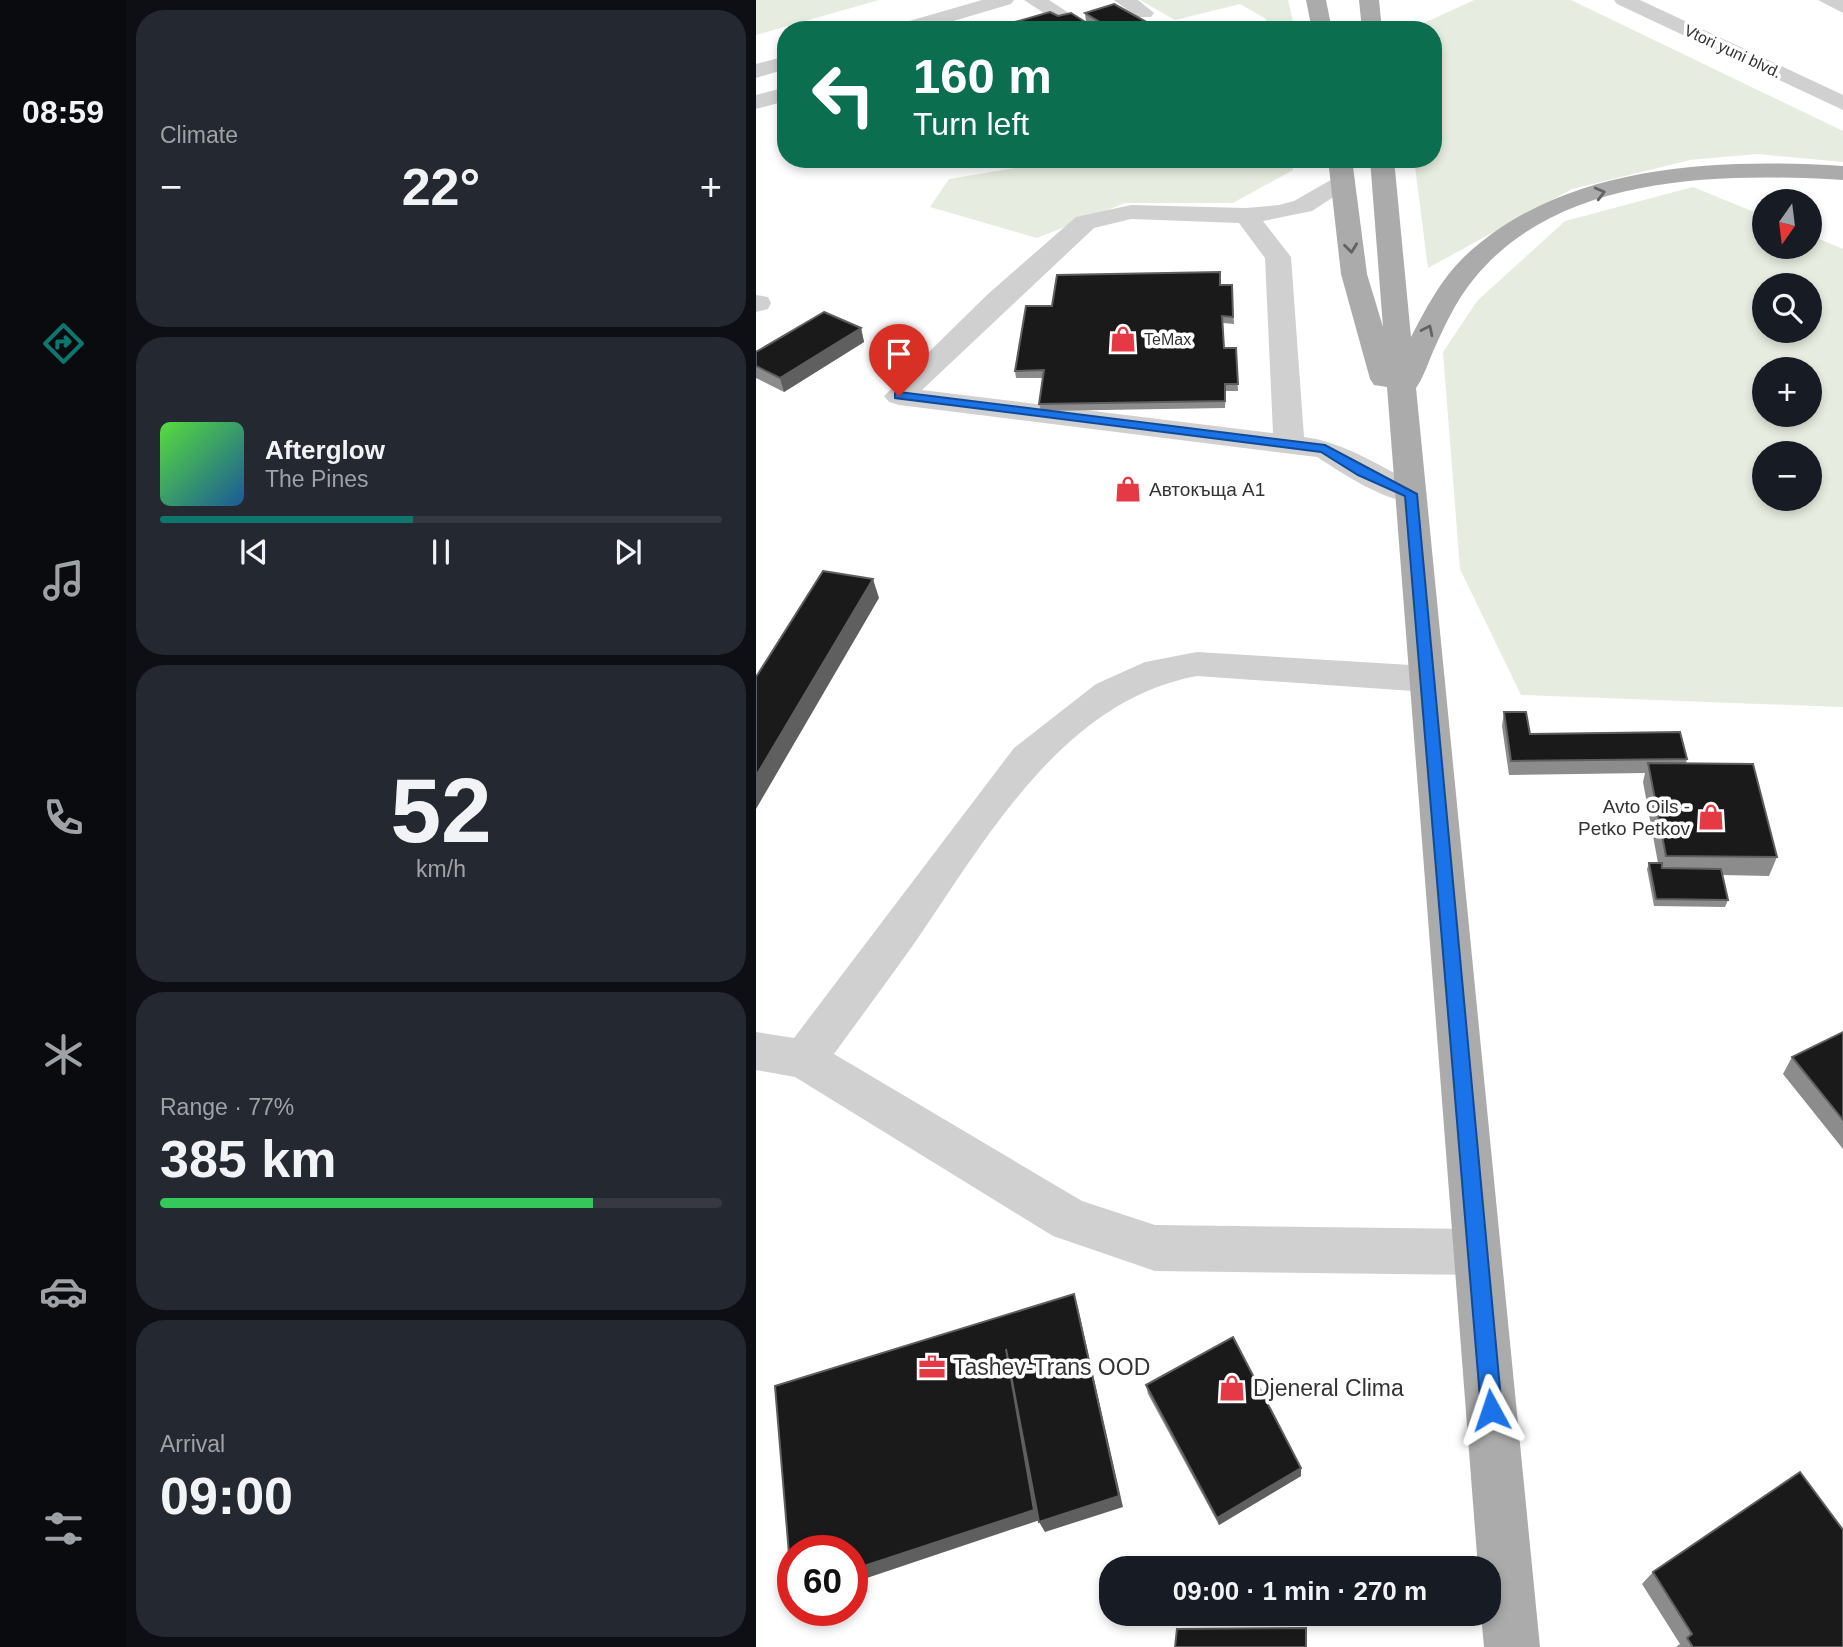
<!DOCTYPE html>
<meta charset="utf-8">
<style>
body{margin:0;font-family:Helvetica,sans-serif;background:#242831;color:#f1f3f6;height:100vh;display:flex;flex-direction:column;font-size:26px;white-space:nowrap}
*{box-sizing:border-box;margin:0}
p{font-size:23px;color:#9ea1a6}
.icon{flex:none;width:38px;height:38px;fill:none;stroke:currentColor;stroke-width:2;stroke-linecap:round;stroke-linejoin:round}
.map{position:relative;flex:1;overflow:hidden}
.sheet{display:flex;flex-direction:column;gap:10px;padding:10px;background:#0d0f14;width:630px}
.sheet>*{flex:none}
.top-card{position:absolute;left:21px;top:21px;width:665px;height:147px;border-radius:28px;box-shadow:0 4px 10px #0003;background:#0b6e4f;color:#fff;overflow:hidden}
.needle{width:46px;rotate:194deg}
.fabs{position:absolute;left:996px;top:189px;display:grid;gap:14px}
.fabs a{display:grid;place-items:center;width:70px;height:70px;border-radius:50%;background:#171b24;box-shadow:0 4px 10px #0003;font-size:35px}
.speed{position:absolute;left:21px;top:1535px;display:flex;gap:14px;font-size:35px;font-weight:700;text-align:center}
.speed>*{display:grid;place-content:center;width:91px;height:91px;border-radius:50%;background:#171b24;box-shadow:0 4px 10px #0003;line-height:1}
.speed .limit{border:10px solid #d22;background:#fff;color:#111}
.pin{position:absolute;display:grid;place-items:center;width:60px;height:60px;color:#fff;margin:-72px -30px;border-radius:50% 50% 50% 0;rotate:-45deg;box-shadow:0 0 7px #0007}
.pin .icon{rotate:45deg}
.me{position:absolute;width:77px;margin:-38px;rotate:355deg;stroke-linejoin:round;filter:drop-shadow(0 0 5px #0008)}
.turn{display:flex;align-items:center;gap:24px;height:147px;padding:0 21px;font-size:32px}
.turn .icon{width:91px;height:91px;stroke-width:2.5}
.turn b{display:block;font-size:49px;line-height:60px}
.big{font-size:52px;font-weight:700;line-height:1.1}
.sheet .card{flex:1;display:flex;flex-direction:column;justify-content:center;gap:10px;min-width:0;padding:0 24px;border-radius:28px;background:#242831}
.sheet .dial{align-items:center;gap:0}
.dial b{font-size:91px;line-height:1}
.song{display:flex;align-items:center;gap:21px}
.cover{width:84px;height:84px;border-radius:10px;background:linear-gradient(135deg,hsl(110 70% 55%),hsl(210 70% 35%))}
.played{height:7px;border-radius:4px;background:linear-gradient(90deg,#0f766e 45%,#363941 45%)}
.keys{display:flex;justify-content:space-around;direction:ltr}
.heat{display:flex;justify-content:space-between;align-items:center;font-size:38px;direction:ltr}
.charge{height:10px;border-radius:5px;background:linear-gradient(90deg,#34c759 77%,#363941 0)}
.trip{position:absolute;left:343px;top:1556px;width:402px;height:70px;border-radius:28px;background:#171b24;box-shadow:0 4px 10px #0003;font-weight:700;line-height:70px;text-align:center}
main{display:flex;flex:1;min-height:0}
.tabs{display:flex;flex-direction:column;width:126px;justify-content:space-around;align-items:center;background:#090b0e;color:#9ea1a6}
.tabs .icon{width:49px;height:49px}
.tabs .active{color:#0f766e}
.tabs b{font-size:32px;color:#f1f3f6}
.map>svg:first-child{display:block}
</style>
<main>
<nav class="tabs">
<b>08:59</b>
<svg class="icon active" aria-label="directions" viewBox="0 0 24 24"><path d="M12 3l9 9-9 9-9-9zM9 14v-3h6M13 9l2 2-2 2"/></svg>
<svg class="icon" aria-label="music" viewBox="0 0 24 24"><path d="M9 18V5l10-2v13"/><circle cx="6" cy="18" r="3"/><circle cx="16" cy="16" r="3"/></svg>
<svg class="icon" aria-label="phone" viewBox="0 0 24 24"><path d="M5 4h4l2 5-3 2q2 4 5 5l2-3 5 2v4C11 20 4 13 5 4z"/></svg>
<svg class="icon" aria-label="climate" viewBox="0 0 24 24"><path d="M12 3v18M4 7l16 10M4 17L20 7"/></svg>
<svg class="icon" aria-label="car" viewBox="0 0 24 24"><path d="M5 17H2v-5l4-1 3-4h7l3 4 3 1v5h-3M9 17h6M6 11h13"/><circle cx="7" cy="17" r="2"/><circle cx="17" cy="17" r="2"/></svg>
<svg class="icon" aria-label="filters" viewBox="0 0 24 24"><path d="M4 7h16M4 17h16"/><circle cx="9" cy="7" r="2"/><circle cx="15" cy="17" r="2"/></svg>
</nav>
<section class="sheet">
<div class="card"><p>Climate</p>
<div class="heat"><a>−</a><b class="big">22°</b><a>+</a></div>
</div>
<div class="card">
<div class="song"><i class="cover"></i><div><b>Afterglow</b><p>The Pines</p></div></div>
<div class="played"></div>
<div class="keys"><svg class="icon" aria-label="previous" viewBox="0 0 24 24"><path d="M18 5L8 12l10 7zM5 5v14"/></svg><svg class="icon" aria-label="pause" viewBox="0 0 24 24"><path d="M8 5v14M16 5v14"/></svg><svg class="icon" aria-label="next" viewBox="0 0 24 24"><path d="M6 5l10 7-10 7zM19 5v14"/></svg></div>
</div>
<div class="card dial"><b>52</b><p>km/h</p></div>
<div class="card"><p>Range · 77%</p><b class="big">385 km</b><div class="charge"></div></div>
<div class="card"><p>Arrival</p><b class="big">09:00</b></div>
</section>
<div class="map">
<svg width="1087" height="1647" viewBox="0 0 1087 1647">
<rect width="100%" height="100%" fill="#fff"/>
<!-- green -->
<g fill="#e6ecdf" fill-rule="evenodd">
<polygon points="0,0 123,0 0,35"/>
<polygon points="384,0 532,0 539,30 512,30 510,19 484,4 419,20"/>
<polygon points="718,0 815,0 1087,131 1087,162 1001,154 934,160 816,189 672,268 658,159 677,159 677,30 653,30"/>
<polygon points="290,159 537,159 537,170 477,203 369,203 281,238 174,207 193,179 288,163"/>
<path d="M937,187L1008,216V247H1054V235L1087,249V707L765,695L704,569L687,352L721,301L809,221ZM1054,285V331H1008V285ZM1054,369V415H1008V369ZM1054,453V499H1008V453Z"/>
</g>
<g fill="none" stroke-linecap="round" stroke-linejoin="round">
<!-- minor -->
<g fill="#d0d0d0" fill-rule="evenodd">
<polygon points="226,0 258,0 255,4 167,30 133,30 136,26"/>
<polygon points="268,0 293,0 339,30 314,30"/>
<polygon points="358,0 382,0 398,13 395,17 381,17"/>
<polygon points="858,0 884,0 1087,95 1087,110 861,4"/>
<polygon points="1062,0 1087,0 1087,13"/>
<polygon points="30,56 30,69 0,78 0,64"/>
<polygon points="30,87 30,101 0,109 0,95"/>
<path d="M587,173L596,175L599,180L596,185L556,211L507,221L535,257L548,437C590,442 627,469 666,487L671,494L666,501C637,508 586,473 561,457L143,405L133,402L128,396L232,294L320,217L375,205L490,208L523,205L538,201ZM375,219L483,223L509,258L517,433L166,390L338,228Z"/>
<polygon points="0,295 12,297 15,303 12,309 0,312"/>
<path d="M441,652L671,666L683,670L689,679L683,688L671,692L441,676C309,700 232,835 162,938C135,977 106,1015 78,1054L326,1201L399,1225L721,1229L738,1236L745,1252L738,1268L721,1275L399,1271L297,1236L39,1077L0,1070V1032L38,1038L258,748L340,684L389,662Z"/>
</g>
<!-- major -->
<g fill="#ababab" fill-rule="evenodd">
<polygon points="550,0 570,0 576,30 556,30"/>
<polygon points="603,0 623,0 626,30 606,30"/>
<path d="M572,159H596L611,274L627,327L614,159H638L655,337C669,310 685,279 708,257C806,164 960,158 1087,166V180C964,173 801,174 717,280C699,302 687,329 676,354C671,366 667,378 660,388L784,1647H728L725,1614H733V1568H722L631,387L618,385L614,379L585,274Z"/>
</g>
</g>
<!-- wall -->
<g fill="#8c8c8c">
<polygon points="329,13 396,25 396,30 252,30 252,24 302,16 330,22"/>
<polygon points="465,285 476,285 478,324 467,323 468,348 480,348 482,391 470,391 469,408 285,411 283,404 287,378 260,378 259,371 296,306"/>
<polygon points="105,328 108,342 28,392 0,378 0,352"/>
<polygon points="748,712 774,734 931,759 930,763 1021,857 1013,876 966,875 972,900 969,907 898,906 891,869 893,863 902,863 887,782 889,773 753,775 746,726"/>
<polygon points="1087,1032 1087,1149 1027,1074 1036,1057"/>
<polygon points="390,1385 545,1476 463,1525 392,1394"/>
<polygon points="897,1572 1087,1647 920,1647 924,1644 886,1584"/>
</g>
<!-- shaded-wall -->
<g fill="#5f5f5f">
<polygon points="396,25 396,30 382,30"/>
<polygon points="105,328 108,342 28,392 24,378"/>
<polygon points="117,579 123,598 0,809 0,776"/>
<polygon points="318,1294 322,1308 367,1507 289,1532 283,1522"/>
<polygon points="250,1349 284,1520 96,1583 96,1570"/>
<polygon points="545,1468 545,1476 463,1525 461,1518"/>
</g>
<!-- building -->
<g fill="#1a1a1a" stroke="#5f5f5f" stroke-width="2">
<polygon points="358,4 396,25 382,30 357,30 329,13"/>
<polygon points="294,12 302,16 315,13 342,30 252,30 260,28 252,24"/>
<polygon points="464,272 464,285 476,285 477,317 466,316 468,348 480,348 482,384 469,384 469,401 283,404 288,370 259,371 270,306 296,306 301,275"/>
<polygon points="68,312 105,328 24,378 0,366 0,352"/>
<polygon points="67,571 117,579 0,776 0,677"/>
<polygon points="748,712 770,712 774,734 924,732 931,759 755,761"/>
<polygon points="892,763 997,764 1021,857 910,856"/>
<polygon points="893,863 906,863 906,868 965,869 972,900 900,899"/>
<polygon points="1087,1032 1087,1120 1036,1057"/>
<polygon points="318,1294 363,1496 283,1522 250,1349 278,1510 96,1570 96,1550 37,1550 37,1590 36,1590 19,1386"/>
<polygon points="477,1337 545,1468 461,1518 390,1385"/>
<polygon points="1044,1472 1087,1530 1087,1647 937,1647 931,1638 936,1634 897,1572"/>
<polygon points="550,1628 550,1647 419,1647 421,1629"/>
</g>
<!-- one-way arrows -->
<defs><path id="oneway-chevron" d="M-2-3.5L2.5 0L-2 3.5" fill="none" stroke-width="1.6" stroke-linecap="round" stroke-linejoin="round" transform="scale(1.75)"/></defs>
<g stroke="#636363">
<use href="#oneway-chevron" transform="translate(844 193) rotate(-15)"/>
<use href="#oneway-chevron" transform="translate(595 248) rotate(83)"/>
<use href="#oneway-chevron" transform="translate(672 330) rotate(-64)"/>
</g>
<!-- route -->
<polygon fill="#1a73e8" stroke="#114b97" stroke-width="2" points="143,392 569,445 661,494 746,1410 743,1418 735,1421 728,1418 725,1410 649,496 602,475 565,452 139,398 139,393"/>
<!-- icons -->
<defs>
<g id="shop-bare" transform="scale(2.1)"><path d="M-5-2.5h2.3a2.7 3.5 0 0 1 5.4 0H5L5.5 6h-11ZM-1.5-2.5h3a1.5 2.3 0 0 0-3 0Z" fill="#e63946" stroke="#fff" stroke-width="2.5" paint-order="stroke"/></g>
<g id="office-bare" transform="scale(2.1)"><path d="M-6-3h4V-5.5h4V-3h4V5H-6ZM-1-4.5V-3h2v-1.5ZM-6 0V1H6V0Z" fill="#e63946" stroke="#fff" stroke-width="2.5" paint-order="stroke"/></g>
</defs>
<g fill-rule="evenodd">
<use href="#shop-bare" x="367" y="339"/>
<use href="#shop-bare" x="372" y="489"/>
<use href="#shop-bare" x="955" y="817"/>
<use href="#office-bare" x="176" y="1367"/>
<use href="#shop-bare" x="476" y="1388"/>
</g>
<g text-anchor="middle" stroke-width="7" stroke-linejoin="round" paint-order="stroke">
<!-- far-street labels -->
<g font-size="16" fill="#333" stroke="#fff">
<text transform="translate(977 51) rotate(25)" y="6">Vtori yuni blvd.</text>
</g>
<!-- far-poi labels -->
<g font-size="16" fill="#333" stroke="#fff" text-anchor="start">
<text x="388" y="345">TeMax</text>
</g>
<!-- poi labels -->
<g font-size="19" fill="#333" stroke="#fff" text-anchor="start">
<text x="393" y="496">Автокъща А1</text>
<text x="934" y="813" text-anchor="end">Avto Oils -<tspan x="934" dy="22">Petko Petkov</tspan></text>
</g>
<!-- near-poi labels -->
<g font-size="23" fill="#333" stroke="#fff" text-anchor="start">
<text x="197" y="1375">Tashev-Trans OOD</text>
<text x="497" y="1396">Djeneral Clima</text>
</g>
</g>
</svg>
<div class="fabs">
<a><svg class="needle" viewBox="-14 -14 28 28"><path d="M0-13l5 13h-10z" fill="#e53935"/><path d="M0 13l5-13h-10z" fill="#9ea1a6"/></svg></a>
<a><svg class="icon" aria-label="search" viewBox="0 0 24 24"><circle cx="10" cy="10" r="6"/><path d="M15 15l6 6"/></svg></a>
<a>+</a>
<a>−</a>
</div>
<div class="speed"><div class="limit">60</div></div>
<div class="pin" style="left:143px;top:396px;background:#d93025"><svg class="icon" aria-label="arrive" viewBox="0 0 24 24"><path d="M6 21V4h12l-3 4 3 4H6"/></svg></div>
<svg class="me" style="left:735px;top:1410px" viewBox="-20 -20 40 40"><path d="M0-17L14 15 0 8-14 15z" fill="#1a73e8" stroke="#fff" stroke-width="4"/></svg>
<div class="trip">09:00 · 1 min · 270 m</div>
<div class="top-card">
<div class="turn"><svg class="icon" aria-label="left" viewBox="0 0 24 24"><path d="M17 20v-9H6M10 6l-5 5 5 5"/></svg><div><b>160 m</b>Turn left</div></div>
</div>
</div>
</main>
